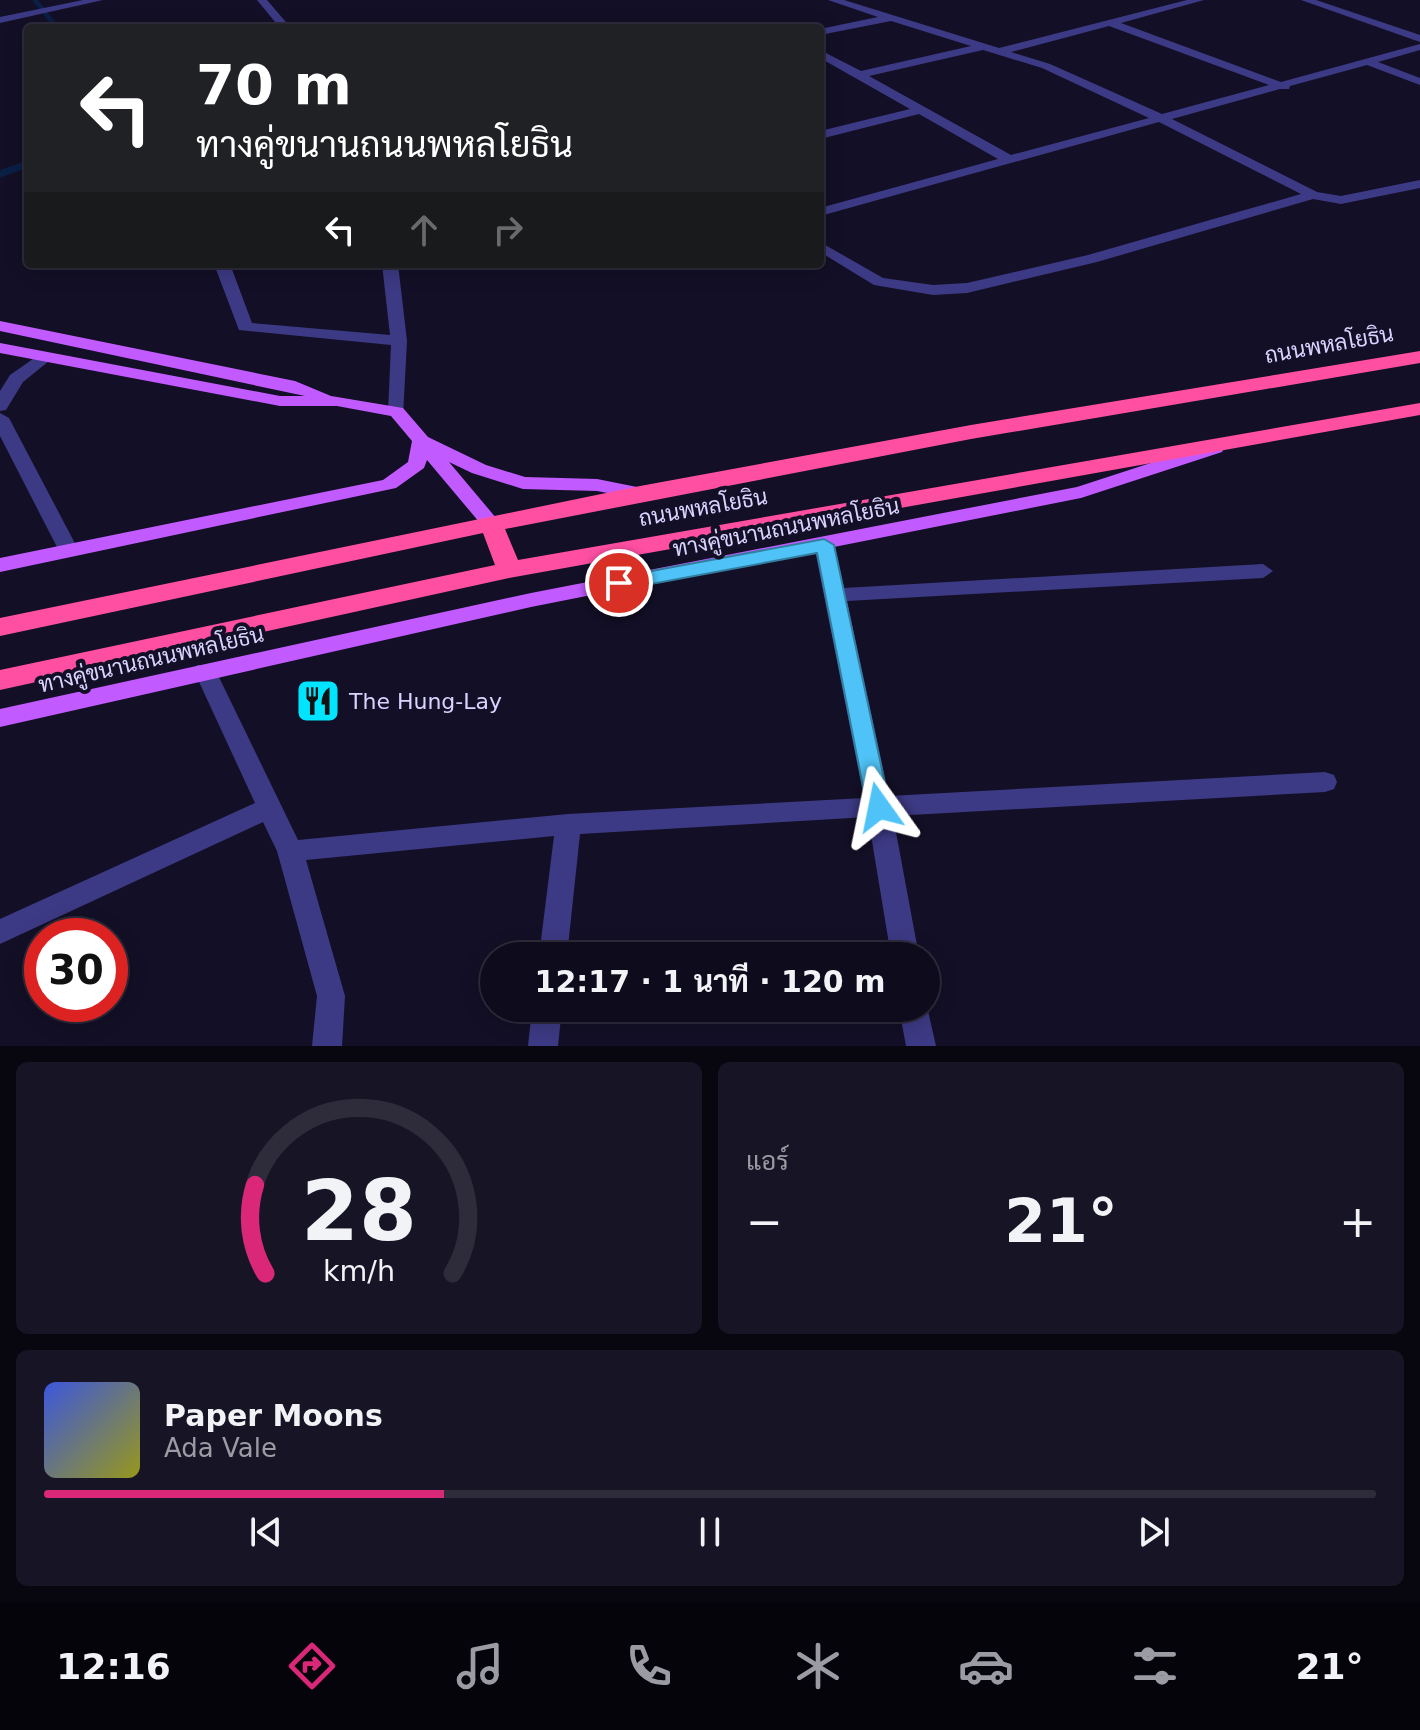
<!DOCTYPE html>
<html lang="th">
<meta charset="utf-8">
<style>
body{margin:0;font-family:"DejaVu Sans",Sarabun,sans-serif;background:#171425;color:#f1f3f6;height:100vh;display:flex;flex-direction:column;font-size:30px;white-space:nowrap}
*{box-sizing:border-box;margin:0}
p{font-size:26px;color:#9b9ba3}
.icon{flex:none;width:44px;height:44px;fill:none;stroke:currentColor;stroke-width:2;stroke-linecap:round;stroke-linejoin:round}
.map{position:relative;height:1046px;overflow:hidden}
.side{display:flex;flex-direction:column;gap:16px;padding:16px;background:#08060f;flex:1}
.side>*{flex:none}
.top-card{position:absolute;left:24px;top:24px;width:800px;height:244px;border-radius:8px;box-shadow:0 4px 20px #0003,0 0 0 2px #2e2b3b;background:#202124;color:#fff;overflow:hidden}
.speed{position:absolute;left:24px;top:918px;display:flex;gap:16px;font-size:40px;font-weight:700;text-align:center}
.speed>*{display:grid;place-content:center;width:104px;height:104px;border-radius:50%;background:#0e0b1c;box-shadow:0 4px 20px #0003,0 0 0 2px #2e2b3b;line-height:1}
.speed .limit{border:12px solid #d22;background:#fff;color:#111}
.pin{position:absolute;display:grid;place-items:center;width:68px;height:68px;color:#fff;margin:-34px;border:4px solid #fff;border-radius:50%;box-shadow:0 2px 8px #0007}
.me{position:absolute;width:88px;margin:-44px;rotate:348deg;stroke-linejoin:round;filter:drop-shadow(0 0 6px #0008)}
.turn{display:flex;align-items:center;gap:28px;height:168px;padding:0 40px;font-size:36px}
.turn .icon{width:104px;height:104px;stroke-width:2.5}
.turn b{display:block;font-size:56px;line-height:68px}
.lanes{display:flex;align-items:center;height:76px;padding:0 40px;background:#0003;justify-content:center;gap:40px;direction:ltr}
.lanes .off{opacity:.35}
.big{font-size:60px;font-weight:700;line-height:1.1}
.side .tile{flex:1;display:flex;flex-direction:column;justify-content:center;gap:12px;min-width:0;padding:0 28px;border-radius:12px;background:#171425}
.side .dial{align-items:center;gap:0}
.dial svg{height:208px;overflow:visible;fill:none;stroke:#2e2b3b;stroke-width:7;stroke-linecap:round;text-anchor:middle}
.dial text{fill:#f1f3f6;stroke:none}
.song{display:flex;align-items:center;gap:24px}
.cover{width:96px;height:96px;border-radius:12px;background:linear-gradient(135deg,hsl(230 70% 55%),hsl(60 70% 35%))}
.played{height:8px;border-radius:4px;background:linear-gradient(90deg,#db2777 30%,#2e2b3b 30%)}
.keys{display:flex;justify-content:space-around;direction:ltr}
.heat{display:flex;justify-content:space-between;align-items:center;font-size:44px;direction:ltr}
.side .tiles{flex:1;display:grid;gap:16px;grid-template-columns:1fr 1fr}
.tile:last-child{grid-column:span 2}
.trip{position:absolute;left:480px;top:942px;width:460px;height:80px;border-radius:40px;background:#0e0b1c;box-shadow:0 4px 20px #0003,0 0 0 2px #2e2b3b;font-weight:700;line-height:80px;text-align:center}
.tabs{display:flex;height:128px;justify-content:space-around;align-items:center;background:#06040b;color:#9b9ba3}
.tabs .icon{width:56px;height:56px}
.tabs .selected{color:#db2777}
.tabs b{font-size:36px;color:#f1f3f6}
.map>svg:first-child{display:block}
</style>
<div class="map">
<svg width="1420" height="1046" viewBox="0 0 1420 1046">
<rect width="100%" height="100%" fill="#130f26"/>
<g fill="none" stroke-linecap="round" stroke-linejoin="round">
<!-- stream-far1 -->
<g stroke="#0a1f44" stroke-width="5">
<polyline points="35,0 57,28"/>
<polyline points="19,167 28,164"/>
</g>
<!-- stream -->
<polyline stroke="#0a1f44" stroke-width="7" points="0,174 25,165"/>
<!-- minor -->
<g fill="#3d3a85" fill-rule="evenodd">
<polygon points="83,0 103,0 0,23 0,17"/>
<polygon points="257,0 267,0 291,28 280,28"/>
<path d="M828,0H844L999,48L1187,0H1204L1121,23L1281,82L1420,44V50L1378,62L1420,78V85L1367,65L1290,86L1289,89H1280L1172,119L1317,192L1341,196L1420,180V188L1341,204L1313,199L1097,262L967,293L933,295L874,285L820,252V242L883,278L933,285L967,283L1088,255L1301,194L1159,122L820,216V208L998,159L919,114L820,139V131L910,109L820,58V50L861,71L971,46L891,21L820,35V29L878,17ZM1109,26L1269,85L1162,114L1050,64L1011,52ZM983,50L1042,68L1149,118L1011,155L869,76Z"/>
<polygon points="1301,0 1316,0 1420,35 1420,42"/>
<polygon points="214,264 230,264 252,323 390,335 382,264 398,264 407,341 403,416 397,417 388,412 391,345 239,330"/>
<polygon points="43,352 51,357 49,361 23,382 6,410 0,411 0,391 10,375"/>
<polygon points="0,413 9,418 79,551 76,556 62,556 59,551 0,436"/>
<polygon points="824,539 834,545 844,588 1263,564 1273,571 1263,578 847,601 889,796 1325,772 1334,775 1337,782 1334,789 1325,792 893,816 919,956 891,956 868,817 580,834 567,956 539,956 554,836 306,860 345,996 342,1046 312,1046 317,996 277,851 263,822 0,944 0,919 255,803 194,671 197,665 213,665 216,671 298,840 568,814 864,798 814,545"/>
<polygon points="926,1002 936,1046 906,1046 899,1008 926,1008"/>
<polygon points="532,1008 562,1008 558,1046 528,1046"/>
</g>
<!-- major -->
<g fill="#c25bff" fill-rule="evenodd">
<polygon points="0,321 295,381 331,396 403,408 428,437 486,465 525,477 597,479 647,489 650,493 640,499 597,491 523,489 472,473 449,462 502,525 492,531 485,529 427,460 424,468 396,488 0,572 0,558 383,480 408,462 412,441 391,416 337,406 280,406 0,353 0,343 280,396 305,396 0,331"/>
<polygon points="1215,442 1224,448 1222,452 1081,498 531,607 0,727 0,709 531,593 1077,487"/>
</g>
<!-- highway -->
<polygon fill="#ff4fa3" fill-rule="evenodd" points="1420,351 1420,363 971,439 505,529 518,560 1420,403 1420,415 509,578 0,690 0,670 495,565 483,533 0,636 0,618 640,486 971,425"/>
</g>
<!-- route -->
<polygon fill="#4fc3f7" stroke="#337fa1" stroke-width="2" points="824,539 834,545 890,807 887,814 870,814 867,807 817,553 619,590 609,583 619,577"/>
<!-- icons -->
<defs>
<g id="restaurant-square" transform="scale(2.3)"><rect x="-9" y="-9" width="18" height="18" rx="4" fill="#00e5ff" stroke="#130f26"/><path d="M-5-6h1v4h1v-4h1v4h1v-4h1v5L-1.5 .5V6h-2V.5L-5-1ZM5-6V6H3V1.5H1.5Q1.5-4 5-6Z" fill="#111"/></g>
</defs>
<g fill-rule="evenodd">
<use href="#restaurant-square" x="318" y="701"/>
</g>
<g text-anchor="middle" stroke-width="8" stroke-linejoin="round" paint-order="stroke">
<!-- street labels -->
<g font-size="22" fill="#d9d4ff" stroke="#130f26">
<text transform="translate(1329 344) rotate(-10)" y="8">ถนนพหลโยธิน</text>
<text transform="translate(703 507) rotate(-10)" y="8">ถนนพหลโยธิน</text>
<text transform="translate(786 527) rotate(-11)" y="8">ทางคู่ขนานถนนพหลโยธิน</text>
<text transform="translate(151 659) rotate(-13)" y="8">ทางคู่ขนานถนนพหลโยธิน</text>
</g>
<!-- poi labels -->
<g font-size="22" fill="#d9d4ff" stroke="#130f26" text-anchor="start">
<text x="349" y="709">The Hung-Lay</text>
</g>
</g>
</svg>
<div class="speed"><div class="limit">30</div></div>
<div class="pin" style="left:619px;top:583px;background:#d93025"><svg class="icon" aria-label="arrive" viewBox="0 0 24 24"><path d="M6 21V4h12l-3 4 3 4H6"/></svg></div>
<svg class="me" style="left:879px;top:807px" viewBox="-20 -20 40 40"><path d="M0-17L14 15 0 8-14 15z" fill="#4fc3f7" stroke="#fff" stroke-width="4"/></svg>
<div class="trip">12:17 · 1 นาที · 120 m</div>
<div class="top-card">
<div class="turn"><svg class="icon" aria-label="left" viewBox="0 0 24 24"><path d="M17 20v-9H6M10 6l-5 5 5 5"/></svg><div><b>70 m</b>ทางคู่ขนานถนนพหลโยธิน</div></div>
<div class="lanes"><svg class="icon" aria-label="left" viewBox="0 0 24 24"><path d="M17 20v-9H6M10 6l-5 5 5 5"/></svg><svg class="icon off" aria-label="ahead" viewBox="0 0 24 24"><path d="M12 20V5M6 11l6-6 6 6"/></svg><svg class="icon off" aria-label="right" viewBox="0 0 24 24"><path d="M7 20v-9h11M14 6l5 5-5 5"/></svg></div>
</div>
</div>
<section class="side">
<div class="tiles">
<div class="tile dial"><svg viewBox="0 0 100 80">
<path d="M14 69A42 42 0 1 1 86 69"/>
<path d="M14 69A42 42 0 0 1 10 35" stroke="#db2777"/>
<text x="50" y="56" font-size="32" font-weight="700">28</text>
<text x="50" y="72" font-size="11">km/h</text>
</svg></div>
<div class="tile"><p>แอร์</p>
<div class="heat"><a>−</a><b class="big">21°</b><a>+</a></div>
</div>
<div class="tile">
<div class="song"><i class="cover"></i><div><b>Paper Moons</b><p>Ada Vale</p></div></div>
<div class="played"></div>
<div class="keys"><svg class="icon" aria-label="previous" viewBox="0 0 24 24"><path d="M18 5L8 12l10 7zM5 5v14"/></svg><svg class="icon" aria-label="pause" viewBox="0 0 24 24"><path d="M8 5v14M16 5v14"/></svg><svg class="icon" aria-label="next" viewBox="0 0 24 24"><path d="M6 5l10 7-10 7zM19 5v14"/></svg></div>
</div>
</div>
</section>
<nav class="tabs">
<b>12:16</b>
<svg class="icon selected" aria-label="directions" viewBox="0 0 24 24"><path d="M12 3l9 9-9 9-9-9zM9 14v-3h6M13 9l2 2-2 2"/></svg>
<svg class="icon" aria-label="music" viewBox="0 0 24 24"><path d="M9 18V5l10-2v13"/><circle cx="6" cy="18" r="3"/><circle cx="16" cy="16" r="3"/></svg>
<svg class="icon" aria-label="phone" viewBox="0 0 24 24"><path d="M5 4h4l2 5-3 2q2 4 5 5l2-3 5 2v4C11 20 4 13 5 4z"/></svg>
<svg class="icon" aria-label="climate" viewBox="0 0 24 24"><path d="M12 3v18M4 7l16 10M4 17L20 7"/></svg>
<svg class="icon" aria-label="car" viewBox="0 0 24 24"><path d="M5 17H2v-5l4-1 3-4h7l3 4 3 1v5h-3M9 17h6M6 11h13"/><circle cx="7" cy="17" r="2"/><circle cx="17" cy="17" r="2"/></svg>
<svg class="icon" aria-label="filters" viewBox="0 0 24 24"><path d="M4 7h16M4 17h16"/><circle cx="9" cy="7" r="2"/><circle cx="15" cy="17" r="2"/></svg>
<b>21°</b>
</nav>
